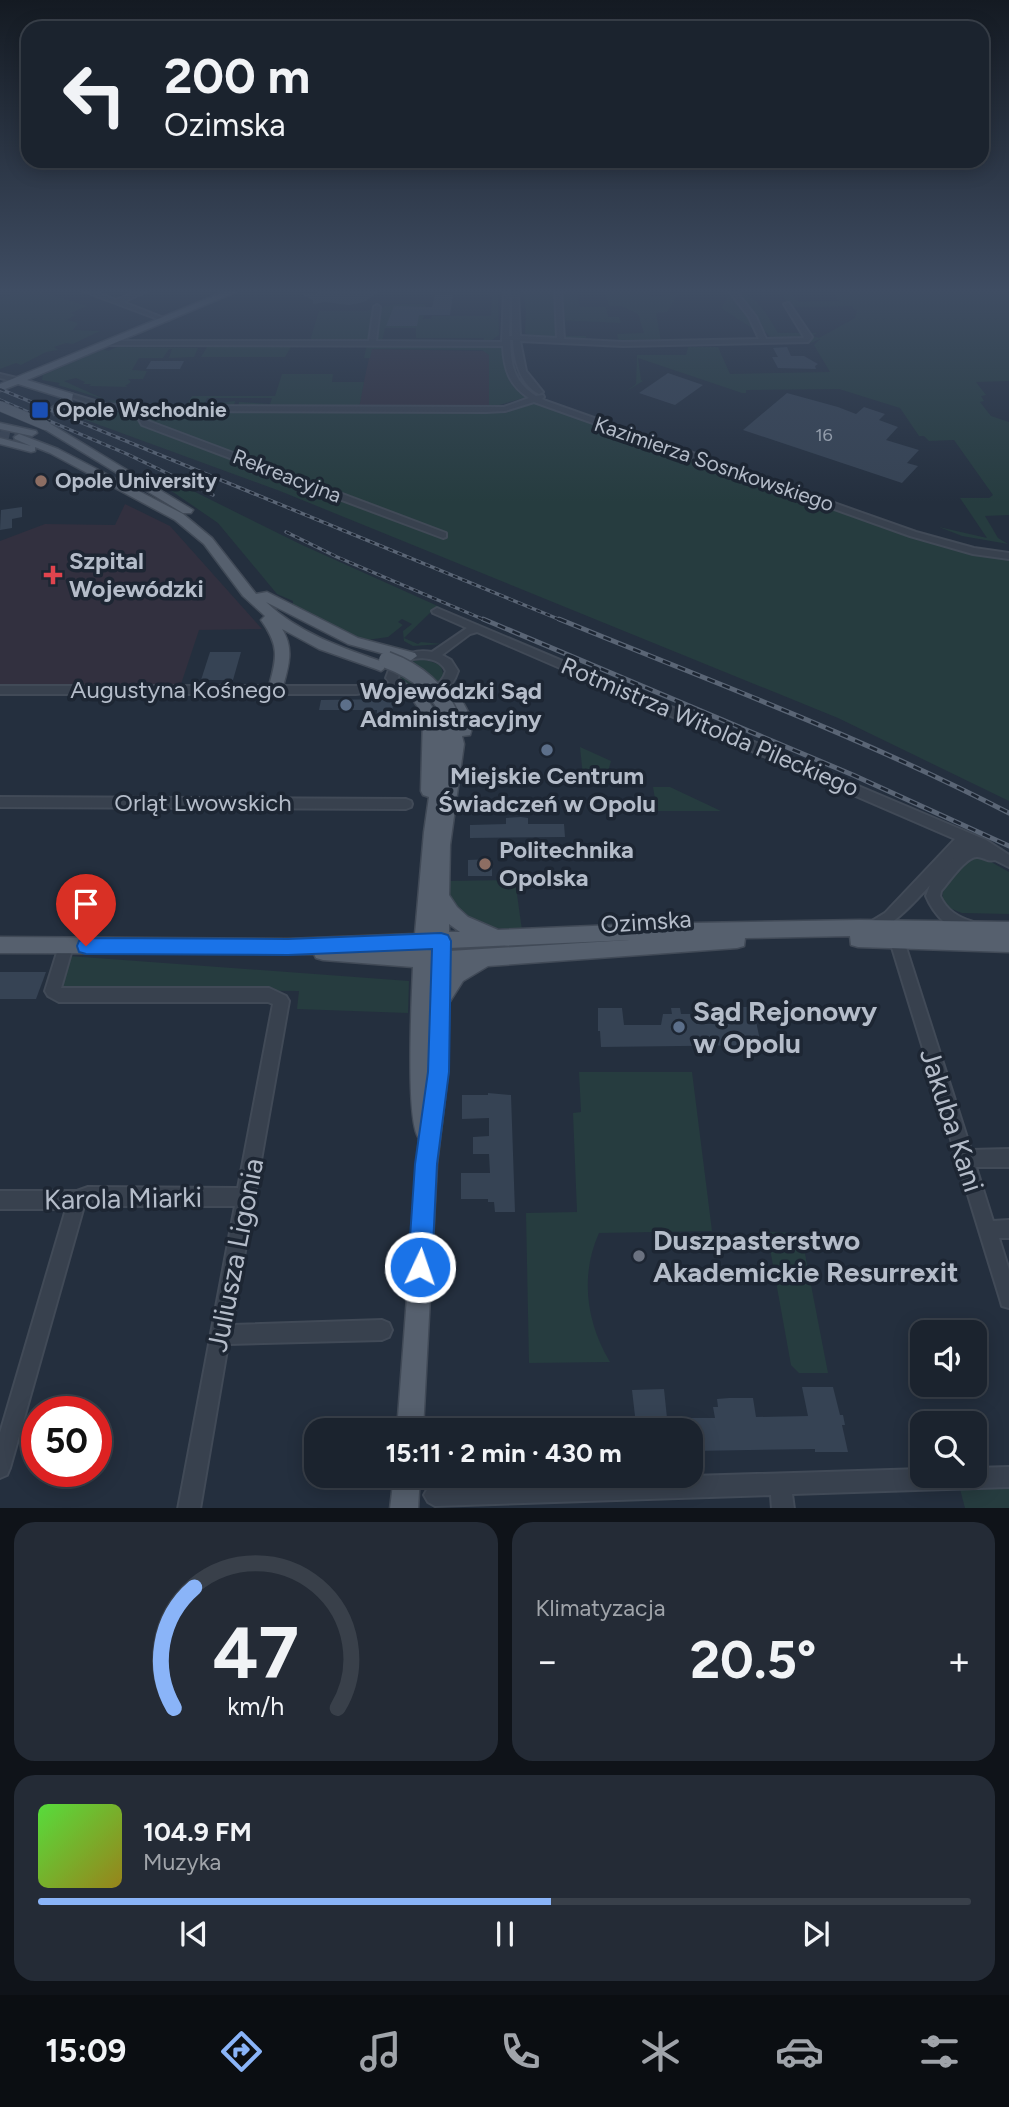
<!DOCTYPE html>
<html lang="pl">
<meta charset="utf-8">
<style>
body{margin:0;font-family:Figtree,sans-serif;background:#242b36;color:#f1f3f6;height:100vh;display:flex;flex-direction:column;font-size:26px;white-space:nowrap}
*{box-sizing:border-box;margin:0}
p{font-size:23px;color:#a0a4aa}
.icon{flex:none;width:38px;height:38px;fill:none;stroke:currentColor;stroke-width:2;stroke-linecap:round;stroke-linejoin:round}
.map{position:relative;height:1508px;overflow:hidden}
.sheet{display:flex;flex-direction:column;gap:14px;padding:14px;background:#0f1319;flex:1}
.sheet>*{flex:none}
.banner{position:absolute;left:21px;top:21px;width:968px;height:147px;border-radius:21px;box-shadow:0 4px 18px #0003,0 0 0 2px #39404a;background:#1b232e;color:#f1f3f6;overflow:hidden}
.fabs{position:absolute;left:910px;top:1320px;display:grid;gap:14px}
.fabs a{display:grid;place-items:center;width:77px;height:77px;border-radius:14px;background:#1b232e;box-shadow:0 4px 18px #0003,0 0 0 2px #39404a;font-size:35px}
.speed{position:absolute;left:21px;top:1396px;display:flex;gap:14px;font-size:35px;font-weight:700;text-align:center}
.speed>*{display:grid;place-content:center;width:91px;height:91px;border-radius:50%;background:#1b232e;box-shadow:0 4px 18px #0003,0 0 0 2px #39404a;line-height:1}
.speed .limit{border:10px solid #d22;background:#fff;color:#111}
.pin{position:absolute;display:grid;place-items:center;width:60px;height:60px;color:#fff;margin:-72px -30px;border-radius:50% 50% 50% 0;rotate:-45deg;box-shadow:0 0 7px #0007}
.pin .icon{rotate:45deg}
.me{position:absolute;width:77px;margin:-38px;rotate:3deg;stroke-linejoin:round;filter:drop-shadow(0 0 5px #0008)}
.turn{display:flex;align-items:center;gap:24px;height:147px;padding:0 28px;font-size:32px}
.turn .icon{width:91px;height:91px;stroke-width:2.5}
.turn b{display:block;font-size:49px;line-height:60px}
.big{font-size:52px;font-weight:700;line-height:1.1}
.sheet .tile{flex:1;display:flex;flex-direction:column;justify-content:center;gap:10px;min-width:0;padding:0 24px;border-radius:21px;background:#242b36}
.sheet .dial{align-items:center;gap:0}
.dial svg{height:182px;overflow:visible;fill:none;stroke:#39404a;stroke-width:7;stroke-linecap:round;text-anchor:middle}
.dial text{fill:#f1f3f6;stroke:none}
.song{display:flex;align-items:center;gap:21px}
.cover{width:84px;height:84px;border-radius:10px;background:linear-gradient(135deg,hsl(110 70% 55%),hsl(50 70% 35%))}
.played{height:7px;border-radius:4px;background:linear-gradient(90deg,#8ab4f8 55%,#39404a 55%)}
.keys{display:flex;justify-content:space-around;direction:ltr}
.heat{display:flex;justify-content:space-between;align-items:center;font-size:38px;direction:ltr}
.sheet .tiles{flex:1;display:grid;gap:14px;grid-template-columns:1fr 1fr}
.tile:last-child{grid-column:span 2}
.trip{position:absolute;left:304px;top:1418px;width:399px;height:70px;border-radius:21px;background:#1b232e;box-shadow:0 4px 18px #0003,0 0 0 2px #39404a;font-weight:700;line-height:70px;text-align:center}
.tabs{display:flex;height:112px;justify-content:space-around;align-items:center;background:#0b0e12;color:#a0a4aa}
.tabs .icon{width:49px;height:49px}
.tabs .on{color:#8ab4f8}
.tabs b{font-size:32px;color:#f1f3f6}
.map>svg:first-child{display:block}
</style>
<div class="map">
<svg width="1009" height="1509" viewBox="0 0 1009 1509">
<rect width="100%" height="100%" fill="#242f3e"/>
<!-- medical -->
<g fill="#32303f">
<polygon points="371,349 485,351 489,355 489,408 358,409"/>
<polygon points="125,504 170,526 262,629 199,630 181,684 0,685 0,541 45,524 115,525"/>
</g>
<!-- green -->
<g fill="#263c3f">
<polygon points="22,291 39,291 87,306 71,313 75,315 67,320 78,323 73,330 100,331 73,344 66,343 54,347 58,350 46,352 21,365 16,363 0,369 0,299"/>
<polygon points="523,291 577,291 580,307 606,307 608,317 619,317 621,323 558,320 560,336 586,336 587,341 533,337 536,334 531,337 525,333 526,311"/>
<polygon points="605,291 649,291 651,296 677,295 667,312 656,313 661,341 619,342 617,334 644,333 638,314 622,306 609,306"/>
<path d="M731,291C755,291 767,314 778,333H817L813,336L819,338L855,318L857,310L853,309V306L790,307L781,293L770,291L791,292L798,302L839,301L836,295H849L848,291H1009V381L976,382L986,395L981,396L984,401L980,402L991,416L1009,422V515L985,516L998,538L1008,544L962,536L939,527L987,538L960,498H989L993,495L954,440L929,441L924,436H919L900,408L839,389L746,390V393H742L638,358L641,380L643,381L625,392L636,384L637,355H686L688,347H718L730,374L830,372L814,345L820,339L808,344H775L800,342L799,339L773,340L765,331L758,332L721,308Z"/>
<polygon points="498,292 499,335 487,343 483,343 484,338 416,338 416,328 385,328 382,341 310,341 319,311 365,311 397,304 426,304 423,319 431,319 432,316 491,316 492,297 489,296"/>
<polygon points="507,344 512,376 531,396 489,408 489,355 482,350 372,349 370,358 364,358 367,345"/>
<polygon points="117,347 198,348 194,357 169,358 172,349 169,349 163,358 139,358 132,370 147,371 143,379 128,379 131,382 125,386 128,387 89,386 91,384 83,384 85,382 76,378 64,381 106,400 117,401 116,403 58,385 60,383 42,380 43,375 103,349 108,351"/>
<polygon points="207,347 291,347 285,357 201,357"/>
<path d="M282,374H333L332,382H364L359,408H497L536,399L909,533L1009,558V801L838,718L280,491L64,412C87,404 108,419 131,408H272L238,406L239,402L270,404L272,398H207L204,405L235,401L234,406H186L192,396H275Z"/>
<polygon points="171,480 302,545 440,607 432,611 404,638 418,644 421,642 442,644 413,646 404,641 403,631 412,624 402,619 398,622 403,625 388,637 367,640 405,648 364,640 293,605 293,601 277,594 218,523 170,490"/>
<path d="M423,659L441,665L444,678C434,690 419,692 405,685L398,673L406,663Z"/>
<polygon points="580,747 611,761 604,786 584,786"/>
<polygon points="653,787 670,787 721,811 657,811"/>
<path d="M971,857L984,858L1009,872V914L962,913L944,906C937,885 957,870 971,857Z"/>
<polygon points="515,880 522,930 480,927 451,906 447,881"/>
<polygon points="69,956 409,981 408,1013 297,1009 299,991 58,988"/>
<path d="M579,1072H692L712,1231L599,1233C580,1275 586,1322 610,1362L529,1363L526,1213L577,1212L573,1113L581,1112Z"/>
<polygon points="767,1232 801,1233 828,1373 799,1373 791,1365"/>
<polygon points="1009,1477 1009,1508 965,1508 957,1478"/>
</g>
<!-- building -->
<g fill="#364354">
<polygon points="319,291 380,291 364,302 349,305 325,302 313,304 313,300 301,294 317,294"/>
<polygon points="435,295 453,295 450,315 419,315 417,326 386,326 394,306 432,307"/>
<polygon points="787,347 791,356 804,356 818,364 815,366 816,369 778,368 772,357 778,357 773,348"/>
<polygon points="151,361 184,361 180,369 146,369"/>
<polygon points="668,373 703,385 675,405 639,393"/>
<polygon points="787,393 838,407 856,414 864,407 885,414 879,420 898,427 886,440 919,450 907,463 918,466 902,483 743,430"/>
<polygon points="22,507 22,517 12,519 12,528 0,530 1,510"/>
<polygon points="210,652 241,652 233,680 201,680"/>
<polygon points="393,699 392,719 420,719 420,728 376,729 377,710 319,710 321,700"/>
<polygon points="521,817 528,818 528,824 564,824 565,837 470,838 470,825 506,824 506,818"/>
<polygon points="492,859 492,876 468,876 468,860"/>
<polygon points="0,972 46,972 36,999 0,999"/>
<polygon points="729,1007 753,1007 761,1045 601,1047 600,1031 598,1031 598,1008 622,1008 624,1025 661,1025 663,1014 672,1014 671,1008 680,1008 681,1014 690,1014 691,1018 695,1018 696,1024 732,1024"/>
<polygon points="488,1093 511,1095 515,1212 495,1212 494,1202 488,1202 488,1199 461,1199 461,1173 490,1173 489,1154 473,1154 473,1137 489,1136 489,1118 462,1119 462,1095 488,1095"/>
<polygon points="802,1387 833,1387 840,1415 843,1415 845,1425 842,1425 848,1452 815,1452 815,1449 691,1451 691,1430 628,1430 626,1416 635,1416 632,1390 664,1389 667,1418 715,1418 713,1407 718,1407 717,1399 729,1398 753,1398 756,1417 808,1416"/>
</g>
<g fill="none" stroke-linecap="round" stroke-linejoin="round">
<!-- major-tunnel-far1 -->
<g stroke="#3a4453" stroke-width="10" stroke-dasharray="10 5" stroke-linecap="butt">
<polyline points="38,420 56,409"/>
<polyline points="0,432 19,437"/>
</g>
<!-- major-tunnel -->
<polyline stroke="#3a4453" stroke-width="12" stroke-dasharray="12 6" stroke-linecap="butt" points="14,436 19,437"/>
<!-- minor casing -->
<g stroke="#414a57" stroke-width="4">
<g id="minor">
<polygon points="83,291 93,291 116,300 138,291 147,291 123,302 169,320 163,321"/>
<path d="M504,291H510L509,336H512V291H518L520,336L557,338L555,291H561L564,339L623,342L759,339L749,317L729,291H736L756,317L766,339L803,338L804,337L784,304L789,303L812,337L808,342L623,346L520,341L526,371L543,392L539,394C520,384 514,361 513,340H510C511,365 513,381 536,396L543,395L544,397L542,399L546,401L916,532L974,548L1009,553V559L973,554L910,536L534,402L505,411L486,412L151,411L146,418L148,421L446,533V537L443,538L142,425L138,418L142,410L104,408L64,395L68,393L105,404L131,406L504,407L529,398C509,385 504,369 503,346L110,345L106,343L110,341H369L374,307L377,305L380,307L376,341L502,342Z"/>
<polygon points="0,374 21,379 22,381 18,383 0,378"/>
<path d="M437,608L986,840L1009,855V867L995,860C987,862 986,858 978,857C967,855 949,882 941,891L940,896C947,911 958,917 973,922L975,926L973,930C952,937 933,913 926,896L930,885L954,858C939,874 888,939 867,932L865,928L867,924L885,913L955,839L477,632L470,634L442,655L451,660L458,671C452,690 436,701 415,698C408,697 401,691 395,690C383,688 367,693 356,694H0V686H356L390,683L386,678L392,662C405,654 416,649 432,652L467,628L433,613L432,611ZM422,658C433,659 441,661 446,671C441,688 426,692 410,688L398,678L401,667L413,659Z"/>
<polygon points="0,797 406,799 411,801 412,804 411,807 406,809 0,807"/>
<polygon points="897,935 902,937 904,941 971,1150 1009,1149 1009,1167 976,1167 993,1221 1009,1220 1009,1238 999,1238 1009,1270 1009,1308 1002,1306 1000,1299 890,941 892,937"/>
<polygon points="66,940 71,942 73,946 61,988 269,988 286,996 289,1001 232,1325 382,1320 389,1323 392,1330 389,1337 382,1340 228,1344 200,1509 178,1509 235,1206 84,1206 10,1468 7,1475 0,1478 0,1433 66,1209 0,1209 0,1191 77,1191 88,1187 238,1188 273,1004 268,1002 59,1002 48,996 45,991 59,946 61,942"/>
<polygon points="1009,1467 1009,1487 792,1494 794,1509 772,1509 771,1495 435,1506 428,1502 424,1495 428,1488 435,1484 922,1469 922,1475 975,1475 975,1468"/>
</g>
</g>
<!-- major casing -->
<g stroke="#414a57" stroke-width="3">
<g id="major">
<polygon points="226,291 238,291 27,380 73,394 71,404 60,411 51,409 63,398 18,384 0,391 0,384"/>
<polygon points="0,423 36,431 37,433 32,436 0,429"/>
<polygon points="41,423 49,423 193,510 191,513 183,513 41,427"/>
<path d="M19,434L58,449L183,514L212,538L256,594L267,592L358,638L415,653L417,656L410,661L348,644L266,602C300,634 343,648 386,663L388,666L381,671L376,669L319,649L282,629C295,649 288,668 282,690L280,694H270L268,690C276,659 281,648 261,620L265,616L243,596L204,544L175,520L50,453L35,447V451L31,452L0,444V438L31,446L15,439L14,437Z"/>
<path d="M445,681L450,683C459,697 477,718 470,735L462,736L464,744L450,845L449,895L457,907L468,917L498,930L640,924L860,920L1009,922V952L858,947L851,945L850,936L745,938L744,946L737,948L488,966L463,981L449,1003L448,1072L437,1164L423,1430H397L419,1138C405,1123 412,994 413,967L323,960L316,958L314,954L0,953V937L288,939L415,934L424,832L429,797L423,795L421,791L423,715L409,694L411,690H421L439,717L454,714L438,686ZM449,924L460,932H449ZM630,940L449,951V948Z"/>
<polygon points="394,1475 420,1475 418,1509 390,1509"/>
</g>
</g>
<!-- minor -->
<use href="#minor" fill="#38414e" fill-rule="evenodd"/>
<!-- major -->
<use href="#major" fill="#56606e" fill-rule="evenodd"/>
<!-- rail-far1 casing -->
<g stroke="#5a6575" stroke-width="3.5">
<g id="rail-far1">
<polyline points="0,389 563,621"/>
<polyline points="0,400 127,454 213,495"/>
<polyline points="286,532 337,557 487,621"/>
</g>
</g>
<!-- rail casing -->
<g stroke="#5a6575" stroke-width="5">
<g id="rail">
<polyline points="483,619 853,775 1009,846"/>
<path d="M559,619C710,681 864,738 1009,813"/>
</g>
</g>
<!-- rail-far1 -->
<use href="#rail-far1" stroke="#1d2633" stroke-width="2" stroke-dasharray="5" stroke-linecap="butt"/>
<!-- rail -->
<use href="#rail" stroke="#1d2633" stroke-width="2.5" stroke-dasharray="8" stroke-linecap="butt"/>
<!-- major-bridge-far1 casing -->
<g stroke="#414a57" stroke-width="11" stroke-linecap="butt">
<polyline id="major-bridge-far1" points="0,406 45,425"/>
</g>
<!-- major-bridge casing -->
<g stroke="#414a57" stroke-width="19" stroke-linecap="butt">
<path id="major-bridge" d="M387,660C417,671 439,689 452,719"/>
</g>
<!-- major-bridge-far1 -->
<use href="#major-bridge-far1" stroke="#56606e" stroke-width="10"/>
<!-- major-bridge -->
<use href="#major-bridge" stroke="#56606e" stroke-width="16"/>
</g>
<!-- sky -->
<linearGradient id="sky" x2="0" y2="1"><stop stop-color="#141a22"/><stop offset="0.58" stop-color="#3f4d63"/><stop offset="1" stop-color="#3f4d63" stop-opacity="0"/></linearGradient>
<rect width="1009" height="502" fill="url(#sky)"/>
<!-- route -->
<polygon fill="#1a73e8" stroke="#114b97" stroke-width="2" points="441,933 448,935 451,941 449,1072 437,1164 432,1267 429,1275 420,1279 412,1275 408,1267 415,1164 428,1072 432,949 288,955 86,954 79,952 77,946 79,941 86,938 288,939"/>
<!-- markers -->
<rect fill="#1a4fb4" stroke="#1d2633" stroke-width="2.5" x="31" y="401" width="18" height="18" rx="3.5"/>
<g fill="#8d6e63" stroke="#1d2633" stroke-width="2.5">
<circle cx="41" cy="481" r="7"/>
<circle cx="485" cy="864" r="7"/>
</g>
<path fill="#e0444e" stroke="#1d2633" stroke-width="2.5" d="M49.5 564.5h7v7h7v7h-7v7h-7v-7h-7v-7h7z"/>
<g fill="#5c6f8a" stroke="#1d2633" stroke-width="2.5">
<circle cx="346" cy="705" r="7"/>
<circle cx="547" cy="750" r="7"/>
<circle cx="679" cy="1027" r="7"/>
</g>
<circle fill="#6b7280" stroke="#1d2633" stroke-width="2.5" cx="639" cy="1256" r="7"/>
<g text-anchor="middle" stroke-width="7" stroke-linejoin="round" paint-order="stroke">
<!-- far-number labels -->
<g font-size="18" fill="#929caa">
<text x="824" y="441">16</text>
</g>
<!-- far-poi labels -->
<g font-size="21" font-weight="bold" fill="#b4bcc9" stroke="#1d2633" text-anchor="start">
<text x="56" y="417">Opole Wschodnie</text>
<text x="55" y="488">Opole University</text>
</g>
<!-- far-street labels -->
<g font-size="21" fill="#b4bcc9" stroke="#1d2633">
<text transform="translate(714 464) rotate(19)" y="7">Kazimierza Sosnkowskiego</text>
<text transform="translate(287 476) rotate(21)" y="7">Rekreacyjna</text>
</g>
<!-- poi labels -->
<g font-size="24" font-weight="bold" fill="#b4bcc9" stroke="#1d2633" text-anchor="start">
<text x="69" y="569">Szpital<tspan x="69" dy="28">Wojewódzki</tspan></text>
<text x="360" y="699">Wojewódzki Sąd<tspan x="360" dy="28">Administracyjny</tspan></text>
<text x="547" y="784" text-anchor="middle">Miejskie Centrum<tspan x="547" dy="28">Świadczeń w Opolu</tspan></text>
<text x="499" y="858">Politechnika<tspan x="499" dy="28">Opolska</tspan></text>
</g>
<!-- street labels -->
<g font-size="24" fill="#b4bcc9" stroke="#1d2633">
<text x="178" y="698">Augustyna Kośnego</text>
<text transform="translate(710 727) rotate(23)" y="8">Rotmistrza Witolda Pileckiego</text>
<text x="203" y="811">Orląt Lwowskich</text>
<text transform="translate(646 922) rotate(-4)" y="8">Ozimska</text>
</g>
<!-- near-poi labels -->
<g font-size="28" font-weight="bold" fill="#b4bcc9" stroke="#1d2633" text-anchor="start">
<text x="693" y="1021">Sąd Rejonowy<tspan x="693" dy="32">w Opolu</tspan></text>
<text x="653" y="1250">Duszpasterstwo<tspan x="653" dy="32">Akademickie Resurrexit</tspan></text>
</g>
<!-- near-street labels -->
<g font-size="28" fill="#b4bcc9" stroke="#1d2633">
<text transform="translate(952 1120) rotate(72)" y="10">Jakuba Kani</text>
<text transform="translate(123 1198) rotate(-1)" y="10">Karola Miarki</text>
<text transform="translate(235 1255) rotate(-79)" y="10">Juliusza Ligonia</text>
</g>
</g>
</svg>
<div class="fabs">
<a><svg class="icon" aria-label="sound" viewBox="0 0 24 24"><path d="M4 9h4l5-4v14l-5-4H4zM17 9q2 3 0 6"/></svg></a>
<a><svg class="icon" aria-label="search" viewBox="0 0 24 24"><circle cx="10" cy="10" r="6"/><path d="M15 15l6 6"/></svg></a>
</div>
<div class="speed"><div class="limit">50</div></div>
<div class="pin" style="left:86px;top:946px;background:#d93025"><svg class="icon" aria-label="arrive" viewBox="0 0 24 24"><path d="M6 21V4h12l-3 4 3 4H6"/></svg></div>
<svg class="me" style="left:420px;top:1267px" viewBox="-20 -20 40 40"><circle r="17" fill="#1a73e8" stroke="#fff" stroke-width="3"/><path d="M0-11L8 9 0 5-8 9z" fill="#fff"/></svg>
<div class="trip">15:11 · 2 min · 430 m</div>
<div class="banner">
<div class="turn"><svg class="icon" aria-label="left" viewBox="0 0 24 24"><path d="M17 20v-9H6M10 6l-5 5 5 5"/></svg><div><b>200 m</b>Ozimska</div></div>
</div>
</div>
<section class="sheet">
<div class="tiles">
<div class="tile dial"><svg viewBox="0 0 100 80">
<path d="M14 69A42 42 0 1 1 86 69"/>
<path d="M14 69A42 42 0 0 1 23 16" stroke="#8ab4f8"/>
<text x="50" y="56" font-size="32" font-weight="700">47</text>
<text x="50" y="72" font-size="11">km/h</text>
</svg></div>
<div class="tile"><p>Klimatyzacja</p>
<div class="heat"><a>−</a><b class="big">20.5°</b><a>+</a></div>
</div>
<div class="tile">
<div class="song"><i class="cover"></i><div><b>104.9 FM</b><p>Muzyka</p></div></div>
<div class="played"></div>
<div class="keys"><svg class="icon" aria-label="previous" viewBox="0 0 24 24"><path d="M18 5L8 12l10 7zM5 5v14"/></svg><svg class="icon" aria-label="pause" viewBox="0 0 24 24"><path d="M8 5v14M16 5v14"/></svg><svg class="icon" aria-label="next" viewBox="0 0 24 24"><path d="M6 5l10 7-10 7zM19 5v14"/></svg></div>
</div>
</div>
</section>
<nav class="tabs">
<b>15:09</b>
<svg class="icon on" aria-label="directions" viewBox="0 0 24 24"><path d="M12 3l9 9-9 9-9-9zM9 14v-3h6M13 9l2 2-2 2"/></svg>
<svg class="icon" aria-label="music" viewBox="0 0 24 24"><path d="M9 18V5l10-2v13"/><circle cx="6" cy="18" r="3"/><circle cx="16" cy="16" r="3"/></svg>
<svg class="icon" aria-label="phone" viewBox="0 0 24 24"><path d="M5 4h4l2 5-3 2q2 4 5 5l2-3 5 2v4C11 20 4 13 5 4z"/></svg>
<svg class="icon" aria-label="climate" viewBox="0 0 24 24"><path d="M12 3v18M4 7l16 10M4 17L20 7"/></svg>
<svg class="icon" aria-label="car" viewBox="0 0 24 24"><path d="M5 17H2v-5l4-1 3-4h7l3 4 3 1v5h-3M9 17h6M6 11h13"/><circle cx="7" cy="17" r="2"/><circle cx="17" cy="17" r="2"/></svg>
<svg class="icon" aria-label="filters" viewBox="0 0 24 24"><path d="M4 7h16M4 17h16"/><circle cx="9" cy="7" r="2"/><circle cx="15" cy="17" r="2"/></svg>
</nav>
